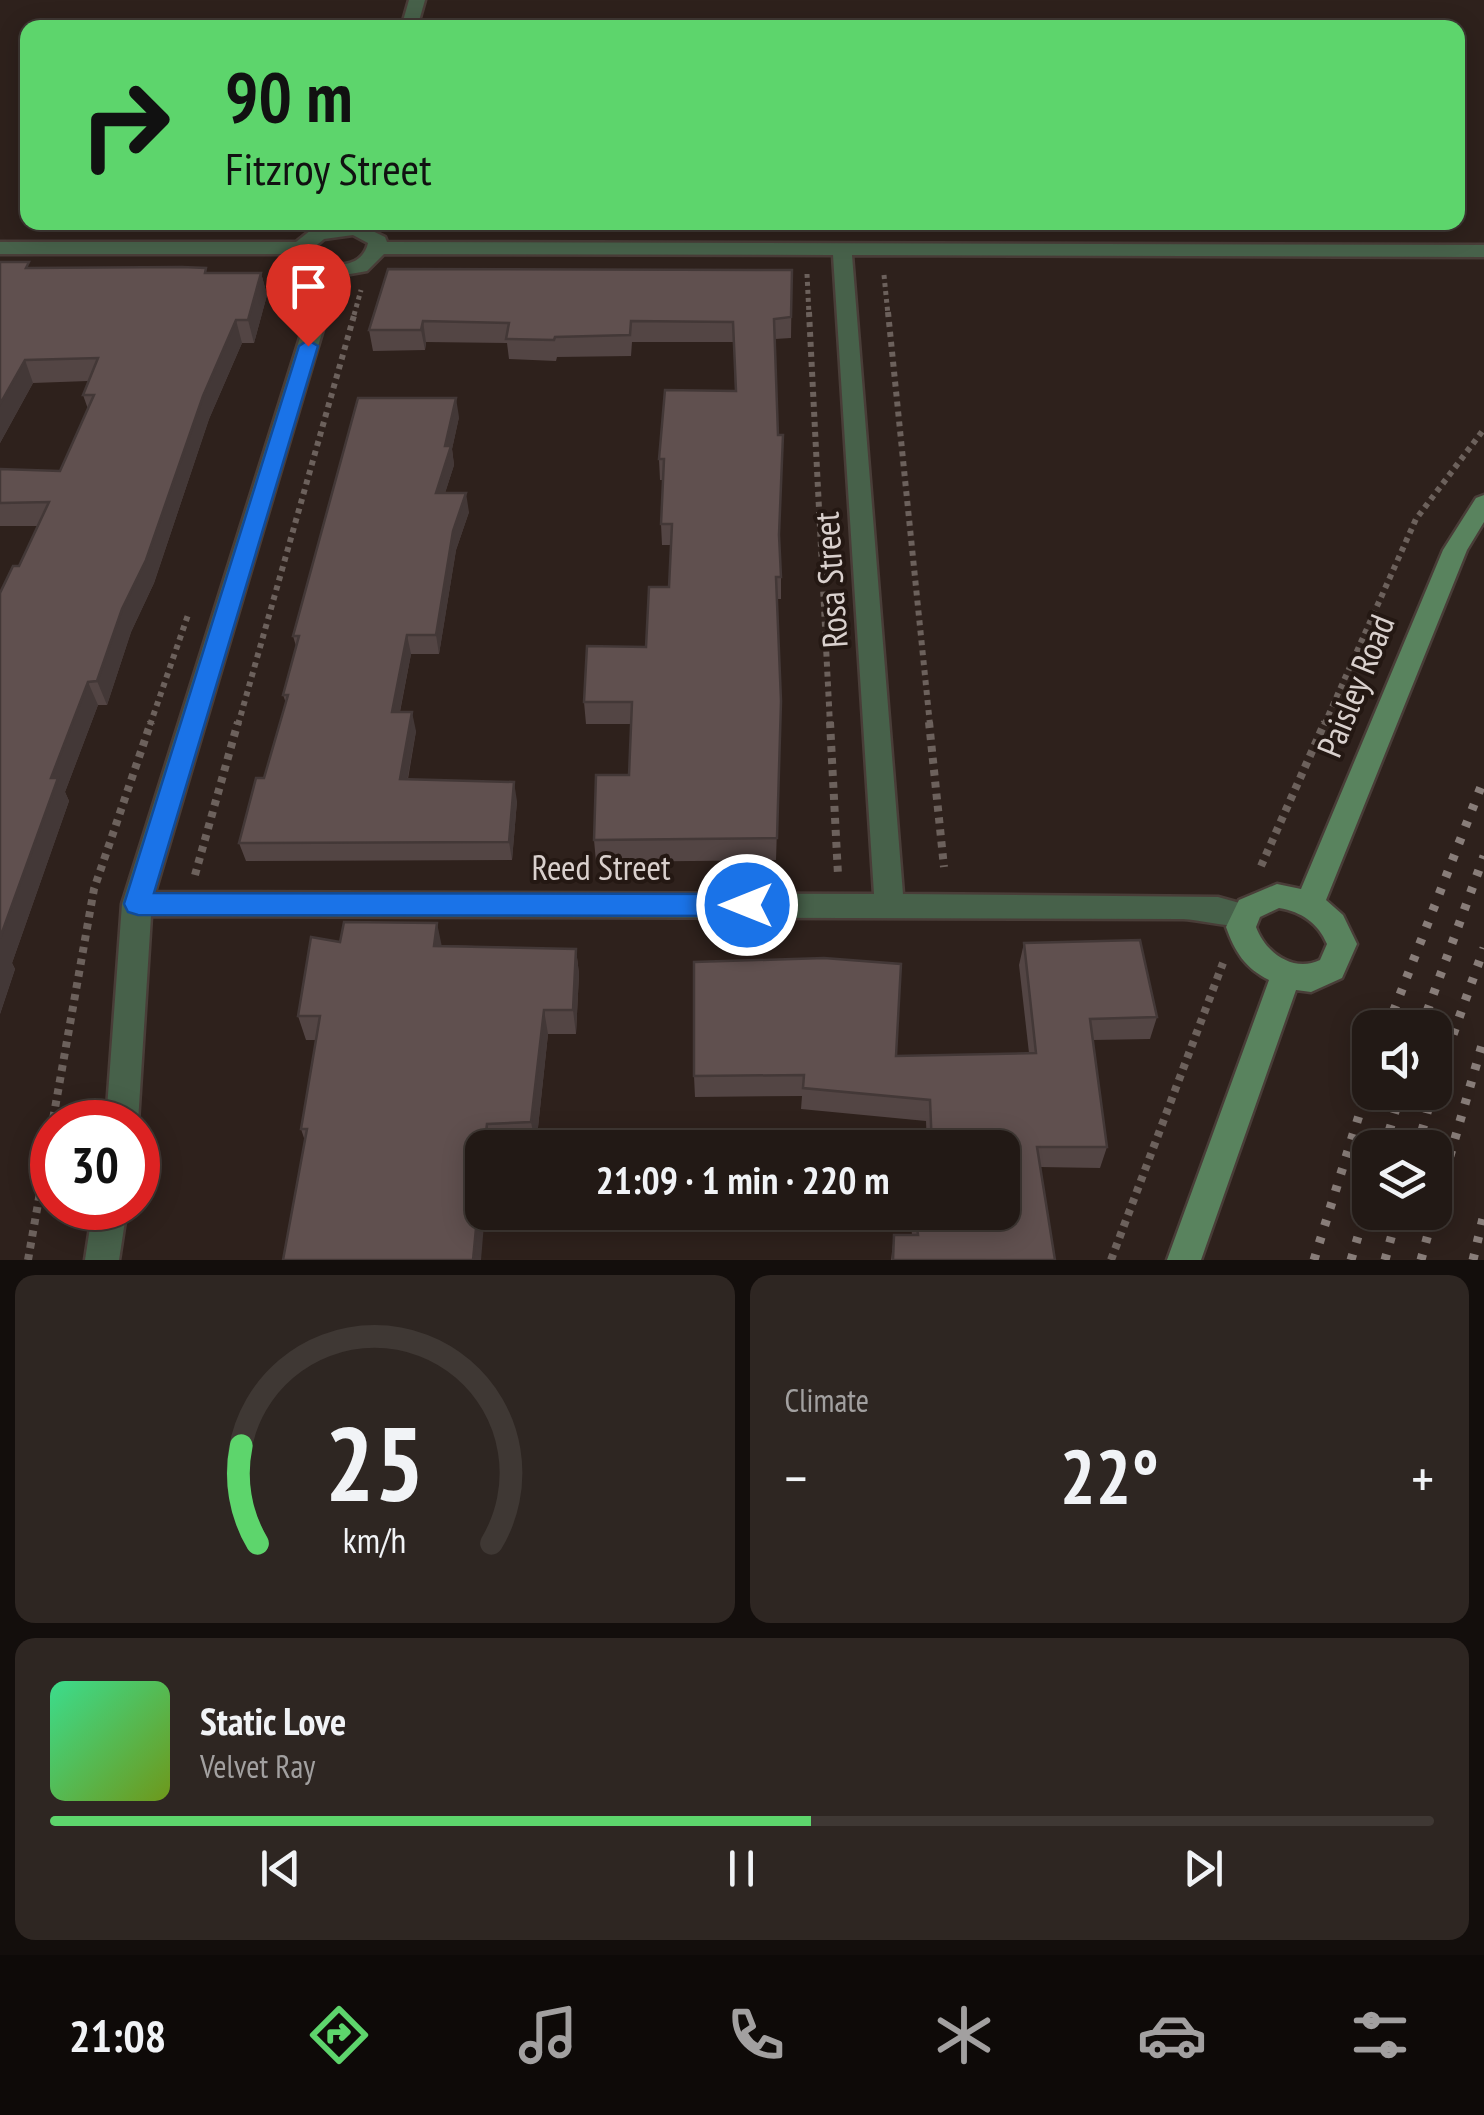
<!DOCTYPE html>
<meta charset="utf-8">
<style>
body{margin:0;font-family:"PT Sans Narrow",sans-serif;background:#2e2622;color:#f1f3f6;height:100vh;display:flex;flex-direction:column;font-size:38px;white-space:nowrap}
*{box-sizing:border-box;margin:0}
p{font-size:32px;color:#a2a0a0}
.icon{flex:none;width:55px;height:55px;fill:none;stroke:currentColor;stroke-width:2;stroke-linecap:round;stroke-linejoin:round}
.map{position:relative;height:1260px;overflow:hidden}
.sheet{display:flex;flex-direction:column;gap:15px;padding:15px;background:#130e0c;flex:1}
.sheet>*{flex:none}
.top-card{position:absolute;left:20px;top:20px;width:1445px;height:210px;border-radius:20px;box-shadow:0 5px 25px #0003,0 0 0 2px #3f3834;background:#5dd56c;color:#111;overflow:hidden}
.fabs{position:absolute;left:1352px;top:1010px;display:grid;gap:20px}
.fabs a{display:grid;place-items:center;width:100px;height:100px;border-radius:20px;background:#221915;box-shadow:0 5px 25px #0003,0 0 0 2px #3f3834;font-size:50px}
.speed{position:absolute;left:30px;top:1100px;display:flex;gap:20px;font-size:50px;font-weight:700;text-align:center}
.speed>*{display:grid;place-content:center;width:130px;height:130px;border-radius:50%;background:#221915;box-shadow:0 5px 25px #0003,0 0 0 2px #3f3834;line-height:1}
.speed .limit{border:15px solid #d22;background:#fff;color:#111}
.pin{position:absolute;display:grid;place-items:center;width:85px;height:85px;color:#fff;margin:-102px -42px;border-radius:50% 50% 50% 0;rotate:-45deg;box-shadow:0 0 10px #0007}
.pin .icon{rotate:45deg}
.me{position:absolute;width:110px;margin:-55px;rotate:270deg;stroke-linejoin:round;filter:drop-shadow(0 0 8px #0008)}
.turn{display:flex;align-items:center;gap:35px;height:210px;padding:0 40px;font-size:45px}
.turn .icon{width:130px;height:130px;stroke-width:2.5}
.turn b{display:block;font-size:70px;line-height:85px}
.big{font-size:75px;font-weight:600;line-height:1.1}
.sheet .widget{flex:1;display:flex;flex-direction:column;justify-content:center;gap:15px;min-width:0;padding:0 35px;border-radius:20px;background:#2e2622}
.sheet .dial{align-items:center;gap:0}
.dial svg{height:260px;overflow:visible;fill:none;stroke:#3f3834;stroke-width:7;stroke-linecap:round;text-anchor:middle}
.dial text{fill:#f1f3f6;stroke:none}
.song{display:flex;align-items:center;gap:30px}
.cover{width:120px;height:120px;border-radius:15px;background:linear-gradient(135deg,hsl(150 70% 55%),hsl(80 70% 35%))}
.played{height:10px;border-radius:5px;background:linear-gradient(90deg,#5dd56c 55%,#3f3834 55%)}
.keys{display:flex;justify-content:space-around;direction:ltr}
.heat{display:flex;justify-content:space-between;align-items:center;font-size:55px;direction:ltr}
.sheet .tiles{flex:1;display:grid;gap:15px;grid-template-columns:1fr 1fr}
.widget:last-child{grid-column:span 2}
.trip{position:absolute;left:465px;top:1130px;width:555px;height:100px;border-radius:20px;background:#221915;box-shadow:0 5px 25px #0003,0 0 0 2px #3f3834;font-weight:600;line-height:100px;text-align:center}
.tab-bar{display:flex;height:160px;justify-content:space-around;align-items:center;background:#0e0a08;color:#a2a0a0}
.tab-bar .icon{width:70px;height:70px}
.tab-bar .active{color:#5dd56c}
.tab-bar b{font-size:45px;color:#f1f3f6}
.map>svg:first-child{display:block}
</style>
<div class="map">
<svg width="1484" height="1260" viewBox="0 0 1484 1260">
<rect width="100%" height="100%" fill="#2e211c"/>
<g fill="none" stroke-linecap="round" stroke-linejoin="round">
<!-- street casing -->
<g stroke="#493d38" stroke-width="5">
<g id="street">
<polygon points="409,0 425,0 417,28 401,28"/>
<path d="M356,223L385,237L387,242L1484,245V257L852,255L903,894L1218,897L1254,907L1259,916L1254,925C1238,930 1203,920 1183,919L151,916L138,1122H106L122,904L320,274L296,265L292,254H0V242H296L311,230ZM353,235L368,243C362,269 332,268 312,258L311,250L324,239ZM384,254L833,255L874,894L155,892L339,276L367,271Z"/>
<polygon points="93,1208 127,1208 119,1260 85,1260"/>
</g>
</g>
<!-- secondary casing -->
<g stroke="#493d38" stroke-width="5">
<path id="secondary" d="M1484,495V522L1467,550L1326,900L1343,915L1357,944L1342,978L1311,992L1296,990L1201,1260H1167L1269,980C1245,968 1235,952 1226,927L1239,900L1277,884L1301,889L1443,550L1476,498ZM1279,908C1302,912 1318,923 1327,944L1320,960C1293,973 1265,952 1256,927L1260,917Z"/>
</g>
<!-- path-far2 -->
<g stroke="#6c615c" stroke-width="5" stroke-dasharray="4 4" stroke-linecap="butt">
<polyline points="807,274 809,315"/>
<polyline points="884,275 888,315"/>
<polyline points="354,315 361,290"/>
</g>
<!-- path-far1 -->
<g stroke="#6c615c" stroke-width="6" stroke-dasharray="5 5" stroke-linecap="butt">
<polyline points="809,312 830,725"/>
<polyline points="888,312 930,725"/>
<polyline points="150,725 188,615"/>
<polyline points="238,725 355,312"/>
<polyline points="1324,725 1416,519 1484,429"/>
</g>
<!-- path -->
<g stroke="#6c615c" stroke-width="8" stroke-dasharray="6 6" stroke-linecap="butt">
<polyline points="830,722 838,875"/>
<polyline points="929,722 944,867"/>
<polyline points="1261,866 1325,722"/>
<polyline points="195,875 238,722"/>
<polyline points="28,1260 94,889 151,722"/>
<polyline points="1111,1260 1223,963"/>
</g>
<!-- street -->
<use href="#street" fill="#47614a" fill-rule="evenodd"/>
<!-- secondary -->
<use href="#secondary" fill="#59835e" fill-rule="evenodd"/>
<!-- rail -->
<g stroke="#887d79" stroke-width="9" stroke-dasharray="6 12" stroke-linecap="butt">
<polyline points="1387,1028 1484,779"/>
<polyline points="1421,1028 1484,856"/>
<polyline points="1435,1085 1484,948"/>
<polyline points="1384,1148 1401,1092"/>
<polyline points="1417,1148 1433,1092"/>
<polyline points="1435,1208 1484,1038"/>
<polyline points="1314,1260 1370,1080"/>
<polyline points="1351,1260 1370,1196"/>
<polyline points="1385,1260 1398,1212"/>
<polyline points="1421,1260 1434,1212"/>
<polyline points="1473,1260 1484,1214"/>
</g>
</g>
<!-- wall -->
<g fill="#534544">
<polygon points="0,262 32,268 208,273 261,273 267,295 254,343 242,343 209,419 154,583 131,632 107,705 98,705 65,792 69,801 12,963 15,969 0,1014 0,593 19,566 38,526 0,526 0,469 60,471 88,409 83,395 88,381 33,383 0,443"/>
<polygon points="388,269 792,270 791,338 775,339 779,540 781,577 781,599 777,599 781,701 776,860 596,862 594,840 629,775 631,724 586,724 584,702 646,647 669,587 671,545 662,545 661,524 663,480 660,480 659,459 735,391 734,342 632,342 631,356 557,357 556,361 509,359 507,343 426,342 425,350 373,351 369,330"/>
<polygon points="459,417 452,449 454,465 445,493 469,512 456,550 439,654 411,654 400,712 416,731 408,779 517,801 512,860 246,861 239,843 264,778 286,703 283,695 296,646 293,636"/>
<polygon points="340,942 576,949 579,974 576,1034 548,1034 536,1146 482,1148 305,1141 301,1129 316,1040 306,1040 298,1016"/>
<polygon points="1024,943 1157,1017 1150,1039 1093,1040 1107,1147 1100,1168 1040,1167 1055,1260 891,1260 894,1235 912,1235 910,1212 1002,1212 1002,1148 927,1148 926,1121 801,1109 802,1096 695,1097 694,1076 896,1056 1029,1053 1019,965"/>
</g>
<!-- shaded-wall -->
<g fill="#433837">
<polygon points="261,273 267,295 254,343 248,320"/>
<polygon points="236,320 242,343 209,419 154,583 131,632 107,705 97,681 122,609 203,396"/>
<polygon points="423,321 426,342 425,350 421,330"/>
<polygon points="25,360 33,383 0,443 0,404"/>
<polygon points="456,398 459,417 452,449 454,465 439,512 436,493"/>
<polygon points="466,493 469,512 456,550 439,654 436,635 453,531"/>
<polygon points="407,635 411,654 396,731 392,712"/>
<polygon points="88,682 98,705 65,792 69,801 12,963 15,969 0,1014 0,938 51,778"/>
<polygon points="412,712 416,731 404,798 400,779"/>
<polygon points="514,782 517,801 512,860 509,842"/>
<polygon points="437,923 442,947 434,946"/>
<polygon points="576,949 579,974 576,1034 573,1010"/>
<polygon points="544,1010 548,1034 536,1146 531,1122"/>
<polygon points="487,1124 492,1147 484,1148"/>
<polygon points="482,1165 482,1212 485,1212 481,1260 473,1260"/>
</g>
<!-- building -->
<g fill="#60504f" stroke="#433837" stroke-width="2.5">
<polygon points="0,262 29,262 26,268 182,267 206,268 205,273 261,273 248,320 236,320 203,396 146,560 122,609 97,681 88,682 51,778 58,778 0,938 0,593 13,566 19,566 49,502 0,503 0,469 60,471 94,395 83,395 98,358 25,360 0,404"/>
<polygon points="388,269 792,270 791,317 774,319 778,435 783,435 779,535 781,577 776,577 781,701 777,838 594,840 596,775 629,775 632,702 584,702 587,646 646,647 649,587 669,587 672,524 661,524 664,459 659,459 665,390 736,391 733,322 631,321 630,335 555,337 554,340 506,339 509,323 423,321 421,330 369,330"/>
<polygon points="358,398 456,398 445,446 451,446 436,493 466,493 453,531 436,635 407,635 392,712 412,712 400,779 514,782 509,842 239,843 256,778 264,778 288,695 283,695 299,636 293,636"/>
<polygon points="344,922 437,923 434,946 576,949 573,1010 544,1010 531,1122 487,1124 484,1148 482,1148 482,1165 473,1260 283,1260 307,1129 301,1129 320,1016 298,1016 311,937 340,942"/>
<polygon points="1140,940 1157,1017 1090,1019 1107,1147 1037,1147 1055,1260 893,1260 894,1235 918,1235 915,1212 1002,1212 1002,1148 932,1148 930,1100 803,1088 804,1075 694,1076 694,962 824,958 901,964 896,1056 1036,1053 1024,943"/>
</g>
<!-- route -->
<polygon fill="#1a73e8" stroke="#114b97" stroke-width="2.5" points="308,340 318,346 154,893 747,894 756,898 760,905 756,913 747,916 138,915 128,912 124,904 299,346"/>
<g text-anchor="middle" stroke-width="8" stroke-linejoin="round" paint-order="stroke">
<!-- street labels -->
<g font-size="35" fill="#d9d0cd" stroke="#241813">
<text transform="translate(831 580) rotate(-94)" y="12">Rosa Street</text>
<text transform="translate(1356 686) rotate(-68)" y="12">Paisley Road</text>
<text x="601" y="880">Reed Street</text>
</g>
</g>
</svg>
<div class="fabs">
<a><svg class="icon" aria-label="sound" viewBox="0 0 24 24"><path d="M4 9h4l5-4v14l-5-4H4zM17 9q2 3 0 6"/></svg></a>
<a><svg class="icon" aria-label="layers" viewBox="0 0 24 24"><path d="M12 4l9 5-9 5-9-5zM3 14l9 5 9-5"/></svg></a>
</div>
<div class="speed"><div class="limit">30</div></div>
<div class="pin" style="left:308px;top:346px;background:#d93025"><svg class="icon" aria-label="arrive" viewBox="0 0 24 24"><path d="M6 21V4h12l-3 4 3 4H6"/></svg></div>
<svg class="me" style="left:747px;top:905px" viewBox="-20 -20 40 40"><circle r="17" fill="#1a73e8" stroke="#fff" stroke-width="3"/><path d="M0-11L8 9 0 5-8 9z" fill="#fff"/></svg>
<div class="trip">21:09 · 1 min · 220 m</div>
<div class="top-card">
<div class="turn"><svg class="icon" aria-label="right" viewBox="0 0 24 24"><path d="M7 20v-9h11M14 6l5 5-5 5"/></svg><div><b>90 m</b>Fitzroy Street</div></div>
</div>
</div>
<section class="sheet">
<div class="tiles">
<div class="widget dial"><svg viewBox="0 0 100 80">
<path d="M14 69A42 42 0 1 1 86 69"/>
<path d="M14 69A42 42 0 0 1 9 39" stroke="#5dd56c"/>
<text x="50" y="56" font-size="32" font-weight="700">25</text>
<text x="50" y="72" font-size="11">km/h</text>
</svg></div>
<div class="widget"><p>Climate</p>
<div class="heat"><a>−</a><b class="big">22°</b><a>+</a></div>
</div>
<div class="widget">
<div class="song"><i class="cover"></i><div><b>Static Love</b><p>Velvet Ray</p></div></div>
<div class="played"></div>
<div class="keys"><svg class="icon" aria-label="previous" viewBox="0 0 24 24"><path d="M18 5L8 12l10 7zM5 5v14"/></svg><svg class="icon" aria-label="pause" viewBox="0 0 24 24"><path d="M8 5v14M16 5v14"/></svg><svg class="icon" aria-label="next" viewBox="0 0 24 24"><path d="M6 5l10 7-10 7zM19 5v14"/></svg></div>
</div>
</div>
</section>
<nav class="tab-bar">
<b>21:08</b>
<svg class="icon active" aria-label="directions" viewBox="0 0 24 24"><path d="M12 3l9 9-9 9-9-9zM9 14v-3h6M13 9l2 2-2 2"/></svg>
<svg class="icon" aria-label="music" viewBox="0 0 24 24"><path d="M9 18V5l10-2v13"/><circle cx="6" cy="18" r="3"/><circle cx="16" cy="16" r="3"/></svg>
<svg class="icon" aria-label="phone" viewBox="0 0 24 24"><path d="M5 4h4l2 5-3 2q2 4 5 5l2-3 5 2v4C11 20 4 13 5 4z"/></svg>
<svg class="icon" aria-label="climate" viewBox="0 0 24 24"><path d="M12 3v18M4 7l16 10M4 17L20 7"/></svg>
<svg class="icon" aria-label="car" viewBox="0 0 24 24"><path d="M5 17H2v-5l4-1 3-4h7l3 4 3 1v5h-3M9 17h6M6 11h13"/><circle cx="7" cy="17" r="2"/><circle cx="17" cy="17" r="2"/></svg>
<svg class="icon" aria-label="filters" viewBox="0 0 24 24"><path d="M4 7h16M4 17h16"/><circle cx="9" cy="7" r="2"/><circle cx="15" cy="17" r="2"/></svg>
</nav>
